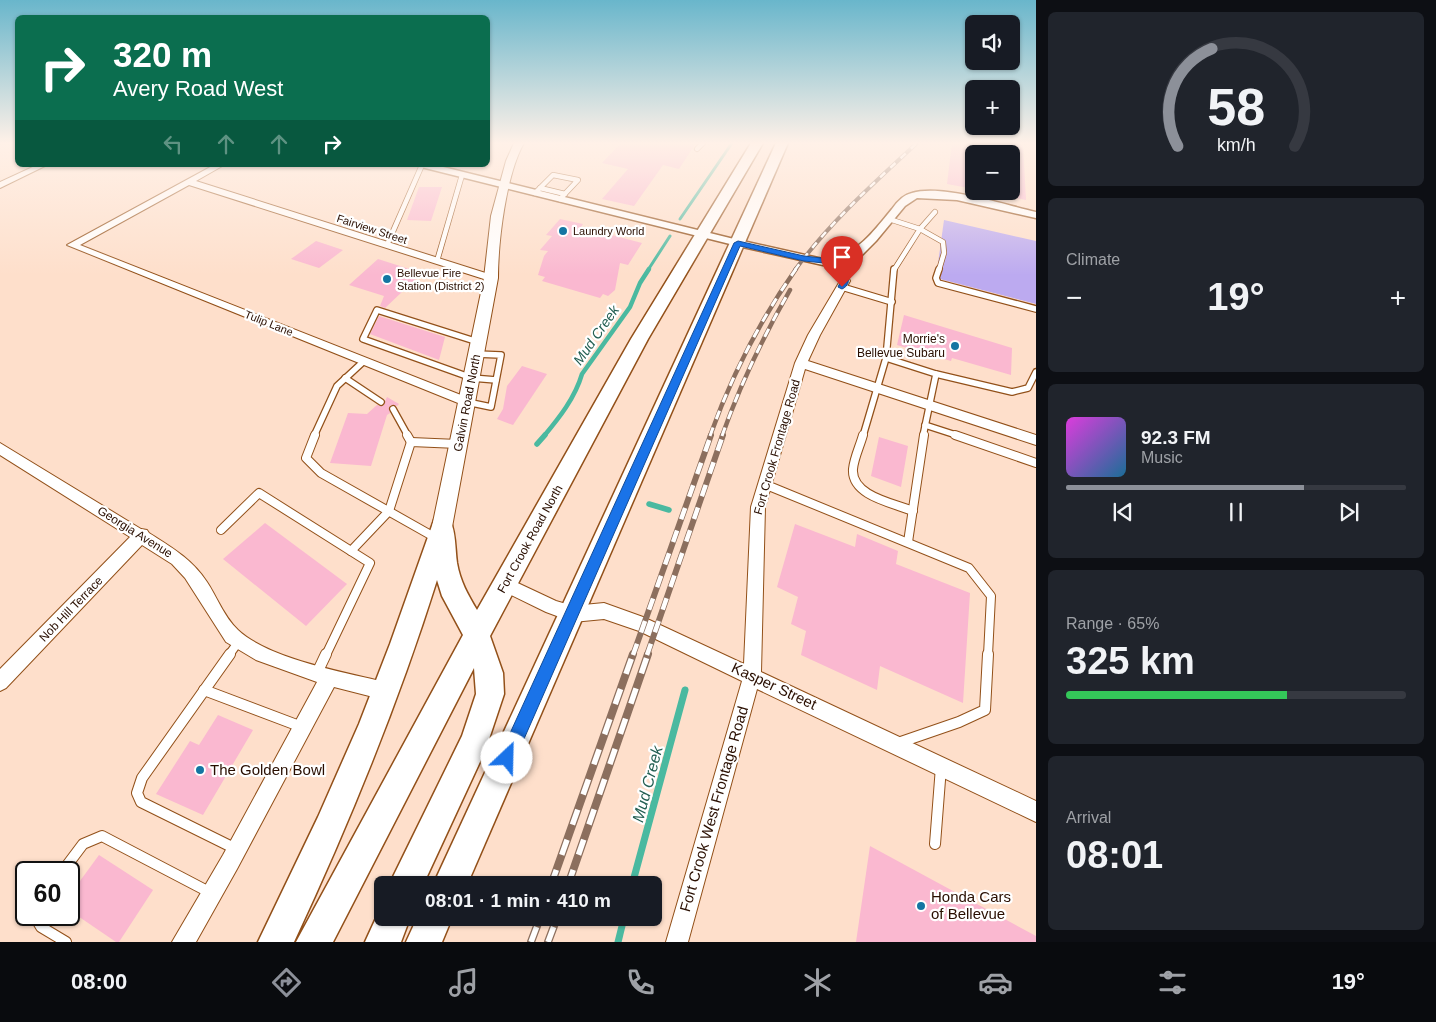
<!DOCTYPE html>
<meta charset="utf-8">
<style>
body{margin:0;font-family:Arial,sans-serif;background:#20242c;color:#f1f3f6;height:100vh;display:flex;flex-direction:column;font-size:19px;white-space:nowrap}
*{box-sizing:border-box;margin:0}
p{font-size:16px;color:#9ea1a6}
.icon{flex:none;width:28px;height:28px;fill:none;stroke:currentColor;stroke-width:2;stroke-linecap:round;stroke-linejoin:round}
.map{position:relative;flex:1;overflow:hidden}
.panel{display:flex;flex-direction:column;gap:12px;padding:12px;background:#0d0f14;width:400px}
.panel>*{flex:none}
.top-card{position:absolute;left:15px;top:15px;width:475px;height:152px;border-radius:8px;box-shadow:0 1px 4px #0004;background:#0b6e4f;color:#fff;overflow:hidden}
.fabs{position:absolute;left:965px;top:15px;display:grid;gap:10px}
.fabs a{display:grid;place-items:center;width:55px;height:55px;border-radius:8px;background:#171b24;box-shadow:0 1px 4px #0004;font-size:25px}
.speed{position:absolute;left:15px;top:861px;display:flex;gap:10px;font-size:25px;font-weight:700;text-align:center}
.speed>*{display:grid;place-content:center;width:65px;height:65px;border-radius:50%;background:#171b24;box-shadow:0 1px 4px #0004;line-height:1}
.speed .limit{border:2px solid #111;border-radius:8px;background:#fff;color:#111}
.pin{position:absolute;display:grid;place-items:center;width:42px;height:42px;color:#fff;margin:-51px -21px;border-radius:50% 50% 50% 0;rotate:-45deg;box-shadow:0 0 5px #0007}
.pin .icon{rotate:45deg}
.me{position:absolute;width:55px;margin:-28px;rotate:24deg;stroke-linejoin:round;filter:drop-shadow(0 0 4px #0008)}
.turn{display:flex;align-items:center;gap:18px;height:105px;padding:0 15px;font-size:22px}
.turn .icon{width:65px;height:65px;stroke-width:2.5}
.turn b{display:block;font-size:35px;line-height:42px}
.lanes{display:flex;align-items:center;height:48px;padding:0 15px;background:#0003;justify-content:center;gap:25px;direction:ltr}
.lanes .off{opacity:.35}
.big{font-size:38px;font-weight:600;line-height:1.1}
.panel .card{flex:1;display:flex;flex-direction:column;justify-content:center;gap:8px;min-width:0;padding:0 18px;border-radius:8px;background:#20242c}
.panel .dial{align-items:center;gap:0}
.dial svg{height:130px;overflow:visible;fill:none;stroke:#363941;stroke-width:7;stroke-linecap:round;text-anchor:middle}
.dial text{fill:#f1f3f6;stroke:none}
.song{display:flex;align-items:center;gap:15px}
.cover{width:60px;height:60px;border-radius:8px;background:linear-gradient(135deg,hsl(300 70% 55%),hsl(200 70% 35%))}
.played{height:5px;border-radius:2px;background:linear-gradient(90deg,#8c9099 70%,#363941 70%)}
.keys{display:flex;justify-content:space-around;direction:ltr}
.heat{display:flex;justify-content:space-between;align-items:center;font-size:28px;direction:ltr}
.charge{height:8px;border-radius:4px;background:linear-gradient(90deg,#34c759 65%,#363941 0)}
.trip{position:absolute;left:374px;top:876px;width:288px;height:50px;border-radius:8px;background:#171b24;box-shadow:0 1px 4px #0004;font-weight:600;line-height:50px;text-align:center}
.tabs{display:flex;height:80px;justify-content:space-around;align-items:center;background:#090b0e;color:#9ea1a6}
.tabs .icon{width:35px;height:35px}
.tabs .active{color:#8c9099}
.tabs b{font-size:22px;color:#f1f3f6}
main{display:flex;flex:1;min-height:0}
.map>svg:first-child{display:block}
</style>
<main>
<div class="map">
<svg width="1036" height="942" viewBox="0 0 1036 942">
<rect width="100%" height="100%" fill="#fedfcb"/>
<!-- green -->
<polygon fill="#bcaaf0" points="944,220 1036,241 1036,304 936,278"/>
<g fill="none" stroke-linecap="round" stroke-linejoin="round">
<!-- stream-far3 -->
<g stroke="#4ab9a0" stroke-width="3">
<polyline points="680,219 732,143"/>
<polyline points="648,270 670,236"/>
</g>
<!-- stream-far2 -->
<path stroke="#4ab9a0" stroke-width="4.5" d="M544,436C559,418 575,398 582,374L630,307L640,283L649,269"/>
<!-- stream-far1 -->
<g stroke="#4ab9a0" stroke-width="5.5">
<polyline points="537,444 545,435"/>
<polyline points="649,504 669,510"/>
</g>
<!-- stream -->
<g stroke="#4ab9a0" stroke-width="7">
<polyline points="632,885 685,690"/>
<polyline points="618,942 624,918"/>
</g>
</g>
<!-- building -->
<g fill="#fab8d0">
<polygon points="621,143 696,143 679,169 663,165 634,206 602,199 628,169 602,163"/>
<polygon points="952,143 974,143 974,189 947,184"/>
<polygon points="1011,143 1023,143 1026,200 1011,197"/>
<polygon points="419,187 442,187 431,221 407,220"/>
<polygon points="560,219 583,224 581,227 642,243 628,265 620,263 615,290 608,296 603,294 600,298 542,281 545,277 538,275 544,256 548,251 540,250 552,236 546,235"/>
<polygon points="316,241 343,250 319,268 291,259"/>
<polygon points="378,259 422,273 385,308 380,306 384,296 349,285"/>
<polygon points="904,315 1012,348 1011,375 952,358 951,361 897,345"/>
<polygon points="379,316 445,337 439,360 370,334"/>
<polygon points="522,366 547,374 513,425 497,419 503,409 507,386"/>
<polygon points="387,397 399,404 397,406 391,405 389,407 390,413 387,415 371,466 330,463 348,413 367,414 377,405 383,406"/>
<polygon points="879,437 908,446 901,487 871,476"/>
<polygon points="265,523 347,584 306,626 223,559"/>
<polygon points="795,524 855,547 857,534 898,551 896,564 970,593 963,703 880,666 877,690 801,655 806,631 791,624 798,597 777,587"/>
<polygon points="218,715 253,730 203,815 156,794 190,741 199,745"/>
<polygon points="870,846 1036,936 1036,942 856,942"/>
<polygon points="99,855 153,890 119,942 116,942 69,910 69,896"/>
</g>
<g fill="none" stroke-linecap="round" stroke-linejoin="round">
<!-- service-far3 casing -->
<g stroke="#925019" stroke-width="6">
<g id="service-far3">
<polyline points="697,149 703,143"/>
<polyline points="540,188 565,194"/>
<polyline points="535,193 553,175 578,180 560,199"/>
<polyline points="935,212 920,229 943,242 944,253 939,270"/>
<polyline points="889,219 920,229 894,270"/>
<polyline points="387,245 422,165"/>
<polyline points="437,261 462,175"/>
</g>
</g>
<!-- service-far2 casing -->
<g stroke="#925019" stroke-width="8">
<g id="service-far2">
<polyline points="894,269 886,358 936,374 923,436"/>
<polyline points="939,269 936,278 938,283 1036,309"/>
<polyline points="842,287 892,302"/>
<polyline points="478,342 377,310 363,339 472,378 496,380"/>
<polyline points="936,374 1012,392 1028,388 1036,372"/>
<polyline points="345,378 381,402"/>
<polyline points="467,402 491,407 501,355 476,354"/>
<polyline points="393,409 408,436"/>
<polyline points="925,425 959,436"/>
<polyline points="314,436 337,386 364,361"/>
<polyline points="863,436 886,358"/>
</g>
</g>
<!-- service-far1 casing -->
<g stroke="#925019" stroke-width="10">
<g id="service-far1">
<polyline points="315,435 306,458 321,473 436,538"/>
<polyline points="407,435 411,442"/>
<path d="M863,435C860,446 854,458 853,469C851,496 893,503 913,511"/>
<polyline points="955,435 1036,463"/>
<polyline points="764,484 969,568 991,596 988,655"/>
<polyline points="221,530 259,493 370,563 326,655"/>
<polyline points="908,542 924,435"/>
<polyline points="351,551 389,511 411,442 458,444"/>
<polyline points="229,655 239,641"/>
</g>
</g>
<!-- service casing -->
<g stroke="#925019" stroke-width="12">
<g id="service">
<polyline points="230,654 142,778 137,793 141,802 236,849"/>
<polyline points="317,673 326,654"/>
<polyline points="204,690 302,727"/>
<polyline points="898,743 959,722 985,710 988,654"/>
<polyline points="935,844 941,767"/>
<polyline points="62,872 83,844 102,836 211,893"/>
<polyline points="36,915 35,917 41,927 66,942"/>
</g>
</g>
<!-- minor casing -->
<g stroke="#925019" stroke-width="2">
<g id="minor">
<polygon points="37,165 47,165 0,188 0,182"/>
<polygon points="214,165 224,165 196,181 495,276 496,278 495,280 487,280 189,185 80,245 471,399 473,402 471,405 463,405 67,245"/>
<polygon points="836,259 841,262 850,281 820,335 808,361 1036,435 1036,445 805,369 765,507 761,672 1036,801 1036,822 757,689 688,942 666,942 742,681 639,631 604,619 573,622 546,612 499,589 497,584 499,579 505,577 556,601 573,606 604,603 643,617 744,664 751,507 795,363 808,335 840,281 831,262"/>
<path d="M0,443L141,529L147,530L149,533C171,547 192,559 207,582C217,597 224,617 238,630C269,659 344,672 385,682L391,685L394,691L391,697L385,700L334,687L237,869L196,942H172L223,855L317,682L256,660L226,642L185,578L172,564L142,545L6,688L0,691V669L130,537L0,455Z"/>
</g>
</g>
<!-- tertiary casing -->
<g stroke="#925019" stroke-width="3">
<path id="tertiary" d="M419,165H435L738,240L823,259C857,256 871,234 892,209C897,202 903,195 912,193C942,184 1005,205 1036,212V218L957,200L917,198L905,206L876,241L861,256L840,264L823,265L738,246L421,167Z"/>
</g>
<!-- secondary casing -->
<g stroke="#925019" stroke-width="2">
<path id="secondary" d="M514,143H524C506,174 498,242 498,278L452,527L449,533L442,536L435,533L432,527L484,278L491,216L506,161Z"/>
</g>
<!-- primary casing -->
<g stroke="#925019" stroke-width="3">
<g id="primary">
<path d="M751,143H763L648,339L490,636L503,673L504,694L485,751L423,885H389L462,736L476,694L474,668L333,942H296L463,635L442,596L437,580C398,704 349,824 294,942H258L318,817L359,724L390,644L434,520L442,517L450,520C456,533 455,548 457,563C460,581 468,595 477,610L631,339Z"/>
<polygon points="776,143 788,143 467,885 433,885"/>
<polygon points="382,905 382,918 410,918 401,942 365,942"/>
<polygon points="417,918 452,918 442,942 406,942"/>
</g>
</g>
<!-- service-far3 -->
<use href="#service-far3" stroke="#fff" stroke-width="4.5"/>
<!-- service-far2 -->
<use href="#service-far2" stroke="#fff" stroke-width="5.5"/>
<!-- service-far1 -->
<use href="#service-far1" stroke="#fff" stroke-width="8"/>
<!-- service -->
<use href="#service" stroke="#fff" stroke-width="10"/>
<!-- minor -->
<use href="#minor" fill="#fff" fill-rule="evenodd"/>
<!-- tertiary -->
<use href="#tertiary" fill="#fff" fill-rule="evenodd"/>
<!-- secondary -->
<use href="#secondary" fill="#fff" fill-rule="evenodd"/>
<!-- primary -->
<use href="#primary" fill="#fff" fill-rule="evenodd"/>
<!-- rail-far3 casing -->
<g stroke="#8c6f5e" stroke-width="4">
<path id="rail-far3" d="M795,270C830,222 874,183 917,143"/>
</g>
<!-- rail-far2 casing -->
<g stroke="#8c6f5e" stroke-width="4.5">
<g id="rail-far2">
<path d="M710,436C731,377 760,320 796,269"/>
<path d="M722,436C740,385 763,337 790,290"/>
</g>
</g>
<!-- rail-far1 casing -->
<g stroke="#8c6f5e" stroke-width="6">
<g id="rail-far1">
<polyline points="633,655 711,435"/>
<polyline points="647,655 723,435"/>
</g>
</g>
<!-- rail casing -->
<g stroke="#8c6f5e" stroke-width="8">
<g id="rail">
<polyline points="551,885 633,654"/>
<polyline points="568,885 648,654"/>
<polyline points="531,942 540,918"/>
<polyline points="548,942 557,918"/>
</g>
</g>
<!-- rail-far3 -->
<use href="#rail-far3" stroke="#fff" stroke-width="2.5" stroke-dasharray="7" stroke-linecap="butt"/>
<!-- rail-far2 -->
<use href="#rail-far2" stroke="#fff" stroke-width="3" stroke-dasharray="9" stroke-linecap="butt"/>
<!-- rail-far1 -->
<use href="#rail-far1" stroke="#fff" stroke-width="4.5" stroke-dasharray="12" stroke-linecap="butt"/>
<!-- rail -->
<use href="#rail" stroke="#fff" stroke-width="5.5" stroke-dasharray="16" stroke-linecap="butt"/>
</g>
<!-- sky -->
<linearGradient id="sky" x2="0" y2="1"><stop stop-color="#69b6cb"/><stop offset="0.52" stop-color="#fff1e8"/><stop offset="1" stop-color="#fff1e8" stop-opacity="0"/></linearGradient>
<rect width="1036" height="275" fill="url(#sky)"/>
<!-- route -->
<path fill="#1a73e8" stroke="#114b97" d="M738,241L804,256L839,260C845,269 855,283 842,289L838,287L841,281L834,264L804,261L740,246L513,764L507,766L501,764L499,758L501,753L734,243Z"/>
<!-- markers -->
<g fill="#1475a2" stroke="#fff" stroke-width="2">
<circle cx="563" cy="231" r="5"/>
<circle cx="387" cy="279" r="5"/>
<circle cx="955" cy="346" r="5"/>
<circle cx="200" cy="770" r="5"/>
<circle cx="921" cy="906" r="5"/>
</g>
<g text-anchor="middle" stroke-width="4.5" stroke-linejoin="round" paint-order="stroke">
<!-- far-street labels -->
<g font-size="11" fill="#290e00" stroke="#fff">
<text transform="translate(372 229) rotate(18)" y="4">Fairview Street</text>
<text transform="translate(269 323) rotate(22)" y="4">Tulip Lane</text>
</g>
<!-- far-poi labels -->
<g font-size="11" fill="#290e00" stroke="#fff" text-anchor="start">
<text x="573" y="235">Laundry World</text>
<text x="397" y="277">Bellevue Fire<tspan x="397" dy="13">Station (District 2)</tspan></text>
</g>
<!-- poi labels -->
<g font-size="12" fill="#290e00" stroke="#fff" text-anchor="end">
<text x="945" y="343">Morrie's<tspan x="945" dy="14">Bellevue Subaru</tspan></text>
</g>
<!-- street labels -->
<g font-size="12" fill="#290e00" stroke="#fff">
<text transform="translate(467 403) rotate(-79)" y="4">Galvin Road North</text>
<text transform="translate(777 447) rotate(-74)" y="4">Fort Crook Frontage Road</text>
<text transform="translate(135 532) rotate(32)" y="4">Georgia Avenue</text>
<text transform="translate(530 539) rotate(-61)" y="4">Fort Crook Road North</text>
<text transform="translate(71 609) rotate(-46)" y="4">Nob Hill Terrace</text>
</g>
<!-- water labels -->
<g font-size="14" font-style="italic" fill="#235f52" stroke="#fff">
<text transform="translate(596 335) rotate(-55)" y="5">Mud Creek</text>
</g>
<!-- near-street labels -->
<g font-size="15" fill="#290e00" stroke="#fff">
<text transform="translate(774 686) rotate(25)" y="5">Kasper Street</text>
<text transform="translate(714 809) rotate(-74)" y="5">Fort Crook West Frontage Road</text>
</g>
<!-- near-poi labels -->
<g font-size="15" fill="#290e00" stroke="#fff" text-anchor="start">
<text x="210" y="775">The Golden Bowl</text>
<text x="931" y="902">Honda Cars<tspan x="931" dy="17">of Bellevue</tspan></text>
</g>
<!-- near-water labels -->
<g font-size="16" font-style="italic" fill="#235f52" stroke="#fff">
<text transform="translate(647 784) rotate(-75)" y="6">Mud Creek</text>
</g>
</g>
</svg>
<div class="fabs">
<a><svg class="icon" aria-label="sound" viewBox="0 0 24 24"><path d="M4 9h4l5-4v14l-5-4H4zM17 9q2 3 0 6"/></svg></a>
<a>+</a>
<a>−</a>
</div>
<div class="speed"><div class="limit">60</div></div>
<div class="pin" style="left:842px;top:287px;background:#d93025"><svg class="icon" aria-label="arrive" viewBox="0 0 24 24"><path d="M6 21V4h12l-3 4 3 4H6"/></svg></div>
<svg class="me" style="left:507px;top:758px" viewBox="-20 -20 40 40"><circle r="19" fill="#fff"/><path d="M0-13L10 11 0 6-10 11z" fill="#1a73e8"/></svg>
<div class="trip">08:01 · 1 min · 410 m</div>
<div class="top-card">
<div class="turn"><svg class="icon" aria-label="right" viewBox="0 0 24 24"><path d="M7 20v-9h11M14 6l5 5-5 5"/></svg><div><b>320 m</b>Avery Road West</div></div>
<div class="lanes"><svg class="icon off" aria-label="left" viewBox="0 0 24 24"><path d="M17 20v-9H6M10 6l-5 5 5 5"/></svg><svg class="icon off" aria-label="ahead" viewBox="0 0 24 24"><path d="M12 20V5M6 11l6-6 6 6"/></svg><svg class="icon off" aria-label="ahead" viewBox="0 0 24 24"><path d="M12 20V5M6 11l6-6 6 6"/></svg><svg class="icon" aria-label="right" viewBox="0 0 24 24"><path d="M7 20v-9h11M14 6l5 5-5 5"/></svg></div>
</div>
</div>
<section class="panel">
<div class="card dial"><svg viewBox="0 0 100 80">
<path d="M14 69A42 42 0 1 1 86 69"/>
<path d="M14 69A42 42 0 0 1 35 9" stroke="#8c9099"/>
<text x="50" y="56" font-size="32" font-weight="700">58</text>
<text x="50" y="72" font-size="11">km/h</text>
</svg></div>
<div class="card"><p>Climate</p>
<div class="heat"><a>−</a><b class="big">19°</b><a>+</a></div>
</div>
<div class="card">
<div class="song"><i class="cover"></i><div><b>92.3 FM</b><p>Music</p></div></div>
<div class="played"></div>
<div class="keys"><svg class="icon" aria-label="previous" viewBox="0 0 24 24"><path d="M18 5L8 12l10 7zM5 5v14"/></svg><svg class="icon" aria-label="pause" viewBox="0 0 24 24"><path d="M8 5v14M16 5v14"/></svg><svg class="icon" aria-label="next" viewBox="0 0 24 24"><path d="M6 5l10 7-10 7zM19 5v14"/></svg></div>
</div>
<div class="card"><p>Range · 65%</p><b class="big">325 km</b><div class="charge"></div></div>
<div class="card"><p>Arrival</p><b class="big">08:01</b></div>
</section>
</main>
<nav class="tabs">
<b>08:00</b>
<svg class="icon active" aria-label="directions" viewBox="0 0 24 24"><path d="M12 3l9 9-9 9-9-9zM9 14v-3h6M13 9l2 2-2 2"/></svg>
<svg class="icon" aria-label="music" viewBox="0 0 24 24"><path d="M9 18V5l10-2v13"/><circle cx="6" cy="18" r="3"/><circle cx="16" cy="16" r="3"/></svg>
<svg class="icon" aria-label="phone" viewBox="0 0 24 24"><path d="M5 4h4l2 5-3 2q2 4 5 5l2-3 5 2v4C11 20 4 13 5 4z"/></svg>
<svg class="icon" aria-label="climate" viewBox="0 0 24 24"><path d="M12 3v18M4 7l16 10M4 17L20 7"/></svg>
<svg class="icon" aria-label="car" viewBox="0 0 24 24"><path d="M5 17H2v-5l4-1 3-4h7l3 4 3 1v5h-3M9 17h6M6 11h13"/><circle cx="7" cy="17" r="2"/><circle cx="17" cy="17" r="2"/></svg>
<svg class="icon" aria-label="filters" viewBox="0 0 24 24"><path d="M4 7h16M4 17h16"/><circle cx="9" cy="7" r="2"/><circle cx="15" cy="17" r="2"/></svg>
<b>19°</b>
</nav>
